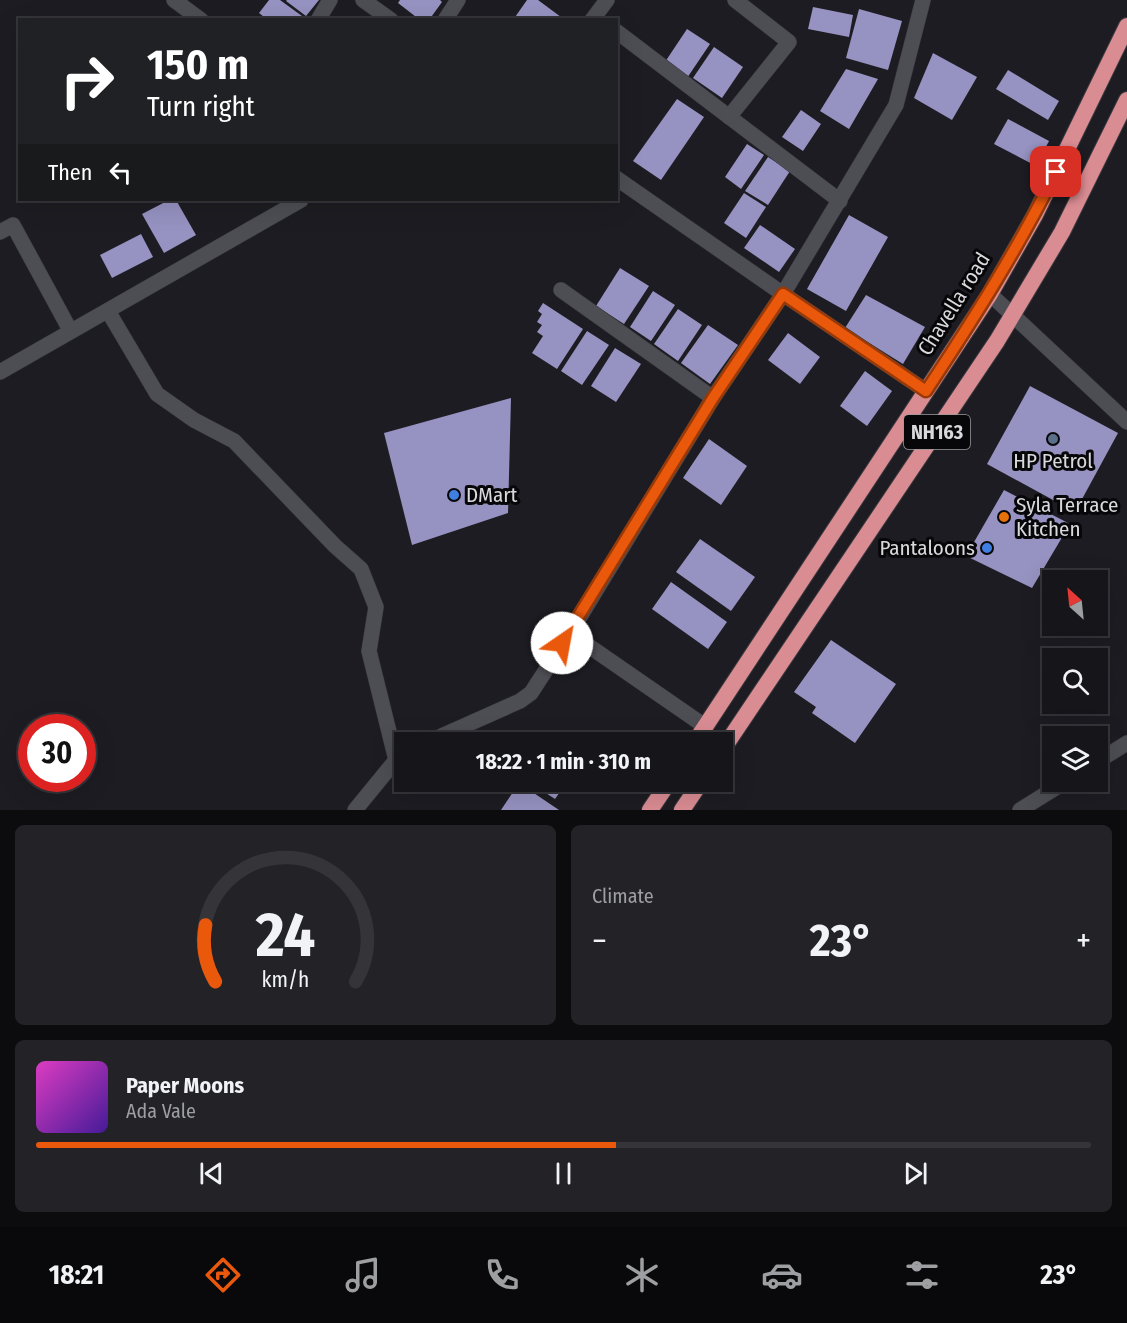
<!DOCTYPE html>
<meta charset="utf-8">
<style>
body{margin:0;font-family:"Fira Sans Condensed",sans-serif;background:#232227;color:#f1f3f6;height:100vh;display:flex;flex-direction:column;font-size:22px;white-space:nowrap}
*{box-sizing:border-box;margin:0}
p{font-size:20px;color:#9e9fa2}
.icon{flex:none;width:33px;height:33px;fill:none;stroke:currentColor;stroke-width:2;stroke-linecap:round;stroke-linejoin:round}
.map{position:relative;height:810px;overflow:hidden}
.panel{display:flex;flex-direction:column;gap:15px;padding:15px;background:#0c0c0e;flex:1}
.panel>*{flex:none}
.guide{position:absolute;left:18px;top:18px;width:600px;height:183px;border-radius:0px;box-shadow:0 6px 24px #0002,0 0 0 2px #353439;background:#202124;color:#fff;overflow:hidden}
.needle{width:39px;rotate:333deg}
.buttons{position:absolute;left:1042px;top:570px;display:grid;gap:12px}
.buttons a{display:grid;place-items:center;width:66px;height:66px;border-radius:0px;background:#16151a;box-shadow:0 6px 24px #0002,0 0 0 2px #353439;font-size:30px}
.speed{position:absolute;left:18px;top:714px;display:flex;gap:12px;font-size:30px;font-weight:700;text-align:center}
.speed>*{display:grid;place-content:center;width:78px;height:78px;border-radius:50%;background:#16151a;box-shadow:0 6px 24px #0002,0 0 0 2px #353439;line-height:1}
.speed .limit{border:9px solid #d22;background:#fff;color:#111}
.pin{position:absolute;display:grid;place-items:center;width:51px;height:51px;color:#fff;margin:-26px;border-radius:12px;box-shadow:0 3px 9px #0006}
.me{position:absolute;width:66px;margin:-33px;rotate:33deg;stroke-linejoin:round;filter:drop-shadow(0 0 4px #0008)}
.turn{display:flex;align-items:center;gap:21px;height:126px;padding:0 30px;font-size:27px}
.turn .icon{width:78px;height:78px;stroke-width:2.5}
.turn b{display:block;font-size:42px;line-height:51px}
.then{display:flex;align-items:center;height:57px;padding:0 30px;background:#0003;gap:12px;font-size:22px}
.big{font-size:45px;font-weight:700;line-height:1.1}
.panel .tile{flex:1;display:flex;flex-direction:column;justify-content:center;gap:9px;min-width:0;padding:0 21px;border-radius:9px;background:#232227}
.panel .dial{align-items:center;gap:0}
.dial svg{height:156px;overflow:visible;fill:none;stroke:#353439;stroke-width:7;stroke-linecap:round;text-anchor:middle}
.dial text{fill:#f1f3f6;stroke:none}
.song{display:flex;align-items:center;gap:18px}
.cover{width:72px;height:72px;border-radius:9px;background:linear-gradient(135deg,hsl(310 70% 55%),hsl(260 70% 35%))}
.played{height:6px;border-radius:3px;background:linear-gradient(90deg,#ea580c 55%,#353439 55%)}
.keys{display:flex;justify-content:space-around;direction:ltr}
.heat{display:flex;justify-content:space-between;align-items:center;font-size:33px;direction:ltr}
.panel .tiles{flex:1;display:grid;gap:15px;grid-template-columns:1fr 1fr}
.tile:last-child{grid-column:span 2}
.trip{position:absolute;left:394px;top:732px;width:339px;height:60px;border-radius:0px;background:#16151a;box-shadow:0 6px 24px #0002,0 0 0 2px #353439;font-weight:700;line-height:60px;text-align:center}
.tab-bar{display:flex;height:96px;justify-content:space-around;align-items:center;background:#09080a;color:#9e9fa2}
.tab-bar .icon{width:42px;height:42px}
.tab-bar .selected{color:#ea580c}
.tab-bar b{font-size:27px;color:#f1f3f6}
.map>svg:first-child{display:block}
</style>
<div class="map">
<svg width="1127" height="810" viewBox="0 0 1127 810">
<rect width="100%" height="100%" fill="#1d1c22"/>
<!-- building -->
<g fill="#9692c1">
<polygon points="269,0 280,0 302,16 299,20 268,20 259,13"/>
<polygon points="287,0 319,0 306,16 286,1"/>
<polygon points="400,0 440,0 442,2 429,20 420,20 398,3"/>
<polygon points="527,0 538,0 565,20 513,20"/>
<polygon points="813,7 853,15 849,37 808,29"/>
<polygon points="859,9 902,21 888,70 846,58"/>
<polygon points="687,29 710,44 687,78 665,62"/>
<polygon points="714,47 743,67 722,98 693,78"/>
<polygon points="933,53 977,77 952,120 914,98"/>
<polygon points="846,69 878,79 849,129 820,111"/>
<polygon points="1008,70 1059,101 1048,120 996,89"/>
<polygon points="677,99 704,117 661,180 633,161"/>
<polygon points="801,110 821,124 803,151 782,137"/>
<polygon points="1008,119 1049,141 1036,166 994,144"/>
<polygon points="747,144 764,155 741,189 725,177"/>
<polygon points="768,157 790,171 768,205 745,191"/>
<polygon points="744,193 766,207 746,238 724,223"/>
<polygon points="169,200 176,200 196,235 164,253 142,214"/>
<polygon points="849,215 888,237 846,311 807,289"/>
<polygon points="760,225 795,249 779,272 744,248"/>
<polygon points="141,234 153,257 112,278 100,255"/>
<polygon points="620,268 649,286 624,324 596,306"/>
<polygon points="653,291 675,305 651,341 630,327"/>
<polygon points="866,295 925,327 903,364 845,328"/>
<polygon points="543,303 583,329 557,369 532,353 543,336 537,332 542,325 537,322 542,314 538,311"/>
<polygon points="678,309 702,325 678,361 654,344"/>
<polygon points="708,325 738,345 710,384 681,363"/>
<polygon points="587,331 609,345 582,385 561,371"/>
<polygon points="788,333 820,357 800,384 768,360"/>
<polygon points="615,348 641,364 616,402 591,386"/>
<polygon points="865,371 892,391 867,426 840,406"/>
<polygon points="1030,386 1118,433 1075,512 987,464"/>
<polygon points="511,398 508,513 412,545 384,433"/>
<polygon points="709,439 747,466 721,505 683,478"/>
<polygon points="1004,490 1070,524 1032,588 966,556"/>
<polygon points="700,539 755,577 731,611 676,572"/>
<polygon points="671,582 727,622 708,649 652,609"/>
<polygon points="831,640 896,684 855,743 812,713 816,707 794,692"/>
<polygon points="529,782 567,782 555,799"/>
<polygon points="519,783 559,810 501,810"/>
</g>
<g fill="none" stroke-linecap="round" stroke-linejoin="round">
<!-- minor casing -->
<g stroke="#39393e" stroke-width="16">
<g id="minor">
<polyline points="174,0 201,20"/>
<polyline points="363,0 391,20"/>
<polyline points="318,20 330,0"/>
<polyline points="445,20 458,0"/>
<polyline points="592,20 607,0"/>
<polyline points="616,31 840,201"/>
<polyline points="729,117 789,42 735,0"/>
<polyline points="616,178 783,294 926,391"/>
<polyline points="0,232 13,225 70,330"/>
<polyline points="561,290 713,398"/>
<polyline points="108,311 157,394 194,420 234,441 335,546 361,569 376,607 369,651 396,760"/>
<polyline points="0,372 301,200"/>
<polyline points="706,727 570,633 713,398 783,294 896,105 923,0"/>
<polyline points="428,742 520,701 531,693 570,633"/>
<polyline points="1098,761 1127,743"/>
<polyline points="355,810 396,760 405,755"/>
<polyline points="1020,810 1065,782"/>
</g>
</g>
<!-- tertiary casing -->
<g stroke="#39393e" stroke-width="16">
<polyline id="tertiary" points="990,294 1127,422"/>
</g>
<!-- trunk casing -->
<g stroke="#39393e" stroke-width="18">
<g id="trunk">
<polyline points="695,742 990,294 1035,215 1127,26"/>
<polyline points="723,749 997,341 1062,232 1127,100"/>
<polyline points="650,810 669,782"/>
<polyline points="682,810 701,782"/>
</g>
</g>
<!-- minor -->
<use href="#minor" stroke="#4d4d54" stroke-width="15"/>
<!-- tertiary -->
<use href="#tertiary" stroke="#4d4d54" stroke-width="15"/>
<!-- trunk -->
<use href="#trunk" stroke="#da8c93" stroke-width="16"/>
</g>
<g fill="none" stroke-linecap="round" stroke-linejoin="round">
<!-- route casing -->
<g stroke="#983908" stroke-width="15">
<path id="route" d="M562,643L713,398L783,294L926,391C973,320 1018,249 1056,172"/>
</g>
<!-- route -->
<use href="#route" stroke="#ea580c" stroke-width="10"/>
</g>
<!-- markers -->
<circle fill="#5c6f8a" stroke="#070709" stroke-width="2" cx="1053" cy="439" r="6"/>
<g fill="#3f7fe0" stroke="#070709" stroke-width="2">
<circle cx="454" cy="495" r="6"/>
<circle cx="987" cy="548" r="6"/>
</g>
<circle fill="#e8710a" stroke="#070709" stroke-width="2" cx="1004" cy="517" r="6"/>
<g text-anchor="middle" stroke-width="6" stroke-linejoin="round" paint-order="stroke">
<!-- shield labels -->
<rect fill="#070709" stroke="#9a9a9d" stroke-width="1.5" x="904" y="415" width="66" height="34" rx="4.5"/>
<g font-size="20" font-weight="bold" fill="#d9d9dd">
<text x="937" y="439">NH163</text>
</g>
<!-- street labels -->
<g font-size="21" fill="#d9d9dd" stroke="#070709">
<text transform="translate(954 304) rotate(-58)" y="7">Chavella road</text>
</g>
<!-- poi labels -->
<g font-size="21" fill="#d9d9dd" stroke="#070709" text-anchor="start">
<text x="1053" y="468" text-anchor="middle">HP Petrol</text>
<text x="466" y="502">DMart</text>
<text x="1016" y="512">Syla Terrace<tspan x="1016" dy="24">Kitchen</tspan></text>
<text x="975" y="555" text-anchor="end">Pantaloons</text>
</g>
</g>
</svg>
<div class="buttons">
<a><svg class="needle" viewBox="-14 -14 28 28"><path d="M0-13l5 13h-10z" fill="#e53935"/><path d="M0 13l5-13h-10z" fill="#9e9fa2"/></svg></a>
<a><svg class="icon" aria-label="search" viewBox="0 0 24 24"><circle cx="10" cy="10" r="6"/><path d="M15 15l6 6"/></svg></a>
<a><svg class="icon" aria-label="layers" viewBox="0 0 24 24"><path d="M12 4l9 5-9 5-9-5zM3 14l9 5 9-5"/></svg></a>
</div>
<div class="speed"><div class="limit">30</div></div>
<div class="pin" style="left:1056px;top:172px;background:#d93025"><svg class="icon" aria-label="arrive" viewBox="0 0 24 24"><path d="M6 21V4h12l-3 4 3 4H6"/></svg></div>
<svg class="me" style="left:562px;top:643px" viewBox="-20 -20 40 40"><circle r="19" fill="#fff"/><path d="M0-13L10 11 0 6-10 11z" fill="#ea580c"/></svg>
<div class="trip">18:22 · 1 min · 310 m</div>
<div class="guide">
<div class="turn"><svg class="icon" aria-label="right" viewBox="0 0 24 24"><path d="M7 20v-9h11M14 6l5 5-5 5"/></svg><div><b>150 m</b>Turn right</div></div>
<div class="then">Then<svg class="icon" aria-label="left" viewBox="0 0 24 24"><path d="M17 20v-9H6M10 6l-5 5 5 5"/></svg></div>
</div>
</div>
<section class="panel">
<div class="tiles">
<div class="tile dial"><svg viewBox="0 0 100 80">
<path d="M14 69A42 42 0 1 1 86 69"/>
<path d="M14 69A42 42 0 0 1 9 40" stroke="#ea580c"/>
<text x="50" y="56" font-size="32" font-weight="700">24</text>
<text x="50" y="72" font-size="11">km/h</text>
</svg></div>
<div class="tile"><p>Climate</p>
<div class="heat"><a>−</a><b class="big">23°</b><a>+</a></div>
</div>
<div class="tile">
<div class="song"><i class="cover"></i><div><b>Paper Moons</b><p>Ada Vale</p></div></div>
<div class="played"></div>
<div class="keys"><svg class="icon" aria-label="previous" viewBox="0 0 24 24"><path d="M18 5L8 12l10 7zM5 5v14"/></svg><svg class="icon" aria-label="pause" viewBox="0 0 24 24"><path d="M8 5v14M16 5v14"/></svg><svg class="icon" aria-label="next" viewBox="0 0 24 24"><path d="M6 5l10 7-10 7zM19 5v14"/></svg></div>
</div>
</div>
</section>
<nav class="tab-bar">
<b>18:21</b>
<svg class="icon selected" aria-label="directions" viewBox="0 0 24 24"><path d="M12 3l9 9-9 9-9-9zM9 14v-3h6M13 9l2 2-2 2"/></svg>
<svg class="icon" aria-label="music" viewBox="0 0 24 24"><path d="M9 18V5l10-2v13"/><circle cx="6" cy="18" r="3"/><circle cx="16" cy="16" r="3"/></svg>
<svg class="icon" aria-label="phone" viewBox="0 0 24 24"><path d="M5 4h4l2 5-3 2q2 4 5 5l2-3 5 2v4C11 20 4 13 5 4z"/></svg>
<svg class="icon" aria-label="climate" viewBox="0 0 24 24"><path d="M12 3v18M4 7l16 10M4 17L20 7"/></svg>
<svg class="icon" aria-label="car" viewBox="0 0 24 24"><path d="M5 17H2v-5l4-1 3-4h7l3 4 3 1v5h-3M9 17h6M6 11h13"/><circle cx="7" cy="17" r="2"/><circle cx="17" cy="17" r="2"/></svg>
<svg class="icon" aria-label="filters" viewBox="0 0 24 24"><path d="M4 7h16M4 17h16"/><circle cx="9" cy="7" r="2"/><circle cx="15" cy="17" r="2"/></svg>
<b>23°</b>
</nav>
